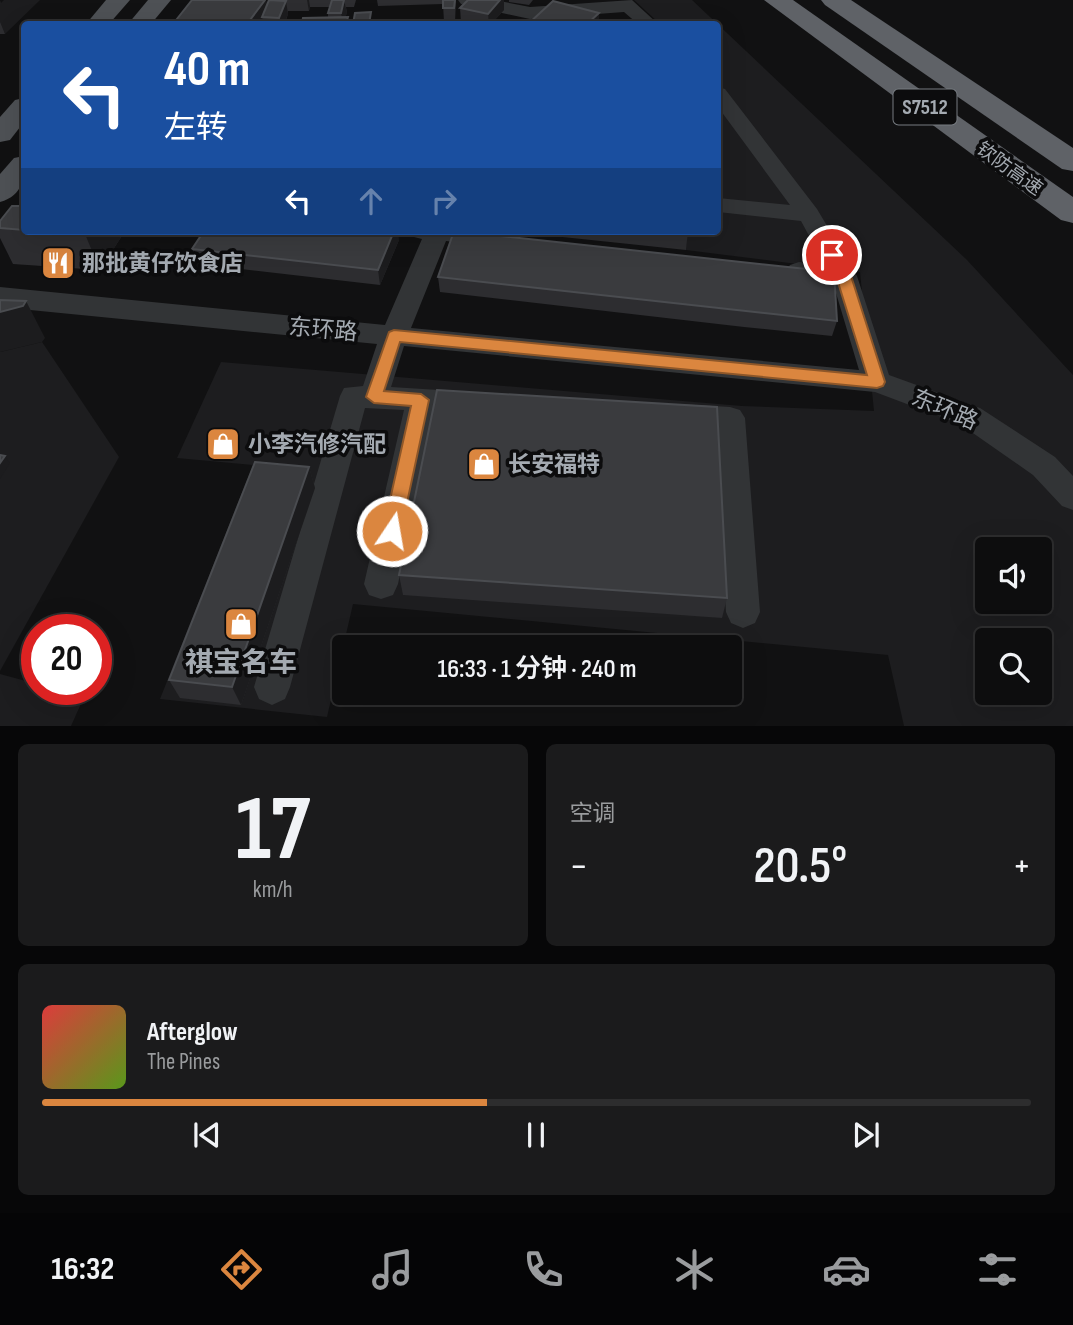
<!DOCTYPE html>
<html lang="zh">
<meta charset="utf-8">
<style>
body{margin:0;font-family:"Sofia Sans Condensed","Noto Sans SC",sans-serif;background:#1b1b1c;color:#f1f3f6;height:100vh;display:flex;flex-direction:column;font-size:26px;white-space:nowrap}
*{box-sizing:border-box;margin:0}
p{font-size:23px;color:#9a9c9e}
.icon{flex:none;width:38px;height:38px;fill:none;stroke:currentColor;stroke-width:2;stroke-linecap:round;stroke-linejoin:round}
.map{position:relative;height:726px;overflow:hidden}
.panel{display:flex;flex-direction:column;gap:18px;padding:18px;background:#070708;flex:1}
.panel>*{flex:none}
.hud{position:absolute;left:21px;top:21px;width:700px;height:214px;border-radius:7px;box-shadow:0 7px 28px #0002,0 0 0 2px #2d2d2e;background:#1a4fa0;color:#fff;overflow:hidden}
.controls{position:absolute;left:975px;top:537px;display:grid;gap:14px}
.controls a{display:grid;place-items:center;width:77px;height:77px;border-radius:7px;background:#0d0d0e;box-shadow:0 7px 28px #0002,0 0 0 2px #2d2d2e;font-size:35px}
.speed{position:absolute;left:21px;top:614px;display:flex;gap:14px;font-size:35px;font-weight:700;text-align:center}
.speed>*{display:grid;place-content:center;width:91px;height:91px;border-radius:50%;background:#0d0d0e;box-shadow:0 7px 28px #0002,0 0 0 2px #2d2d2e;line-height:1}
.speed .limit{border:10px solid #d22;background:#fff;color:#111}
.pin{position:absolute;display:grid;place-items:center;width:60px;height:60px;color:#fff;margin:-30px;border:4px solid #fff;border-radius:50%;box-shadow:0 2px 7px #0007}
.me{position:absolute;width:77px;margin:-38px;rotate:12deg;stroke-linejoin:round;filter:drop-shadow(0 0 5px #0008)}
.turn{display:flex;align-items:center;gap:24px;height:147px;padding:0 28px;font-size:32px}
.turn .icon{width:91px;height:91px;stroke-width:2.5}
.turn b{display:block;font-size:49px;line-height:60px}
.lanes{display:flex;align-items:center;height:66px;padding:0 28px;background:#0003;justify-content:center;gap:35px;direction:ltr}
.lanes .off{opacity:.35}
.big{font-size:52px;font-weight:600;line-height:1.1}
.panel .card{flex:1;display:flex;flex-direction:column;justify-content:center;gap:10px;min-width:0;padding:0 24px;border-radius:10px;background:#1b1b1c}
.panel .dial{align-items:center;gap:0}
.dial b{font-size:91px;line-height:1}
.song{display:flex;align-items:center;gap:21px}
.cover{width:84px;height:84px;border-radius:10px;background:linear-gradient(135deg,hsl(0 70% 55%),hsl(90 70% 35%))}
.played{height:7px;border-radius:4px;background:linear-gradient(90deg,#db863f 45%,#2d2d2e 45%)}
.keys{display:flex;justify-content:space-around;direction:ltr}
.heat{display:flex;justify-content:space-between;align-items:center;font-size:38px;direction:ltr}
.panel .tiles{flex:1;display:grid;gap:18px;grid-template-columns:1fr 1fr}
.card:last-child{grid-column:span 2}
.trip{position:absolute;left:332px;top:635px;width:410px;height:70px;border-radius:7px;background:#0d0d0e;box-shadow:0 7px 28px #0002,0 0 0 2px #2d2d2e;font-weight:600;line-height:70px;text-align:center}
.tabs{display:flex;height:112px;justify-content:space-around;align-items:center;background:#050506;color:#9a9c9e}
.tabs .icon{width:49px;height:49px}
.tabs .selected{color:#db863f}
.tabs b{font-size:32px;color:#f1f3f6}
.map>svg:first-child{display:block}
</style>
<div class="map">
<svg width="1073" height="727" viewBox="0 0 1073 727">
<rect width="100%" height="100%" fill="#111112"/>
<!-- built -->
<g fill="#1d1d1f" fill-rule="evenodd">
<path d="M634,0H692L967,260L1073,375V726H904L888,655L353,604L327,717L160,699L253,465L177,458L221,362L742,406L874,411L860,272L686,250L687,231H718V24H660ZM987,550H1040V602H987ZM987,640H1040V693H987Z"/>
<polygon points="42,342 119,457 0,671 0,352"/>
<polygon points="0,674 37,684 37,690 57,690 84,697 71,726 0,726"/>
</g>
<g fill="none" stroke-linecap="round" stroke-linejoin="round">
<!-- minor -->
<g fill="#323436" fill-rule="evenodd">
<polygon points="458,0 494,0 530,7 632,0 658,24 638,24 624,12 530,19 461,4"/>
<polygon points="718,87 725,89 817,209 857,276 889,375 980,408 1055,457 1073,476 1073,510 1062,506 1033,475 960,424 875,392 404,346 391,387 471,392 481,395 486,403 481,411 471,414 433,412 398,584 393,595 381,599 369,595 364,584 404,410 365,408 290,687 285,699 272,705 259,699 254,687 340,396 344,388 363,386 377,344 20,309 0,305 0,287 385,325 422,239 414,237 411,231 493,231 499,232 502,238 499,244 490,246 446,241 411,328 859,370 833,283 790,277 786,271 790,265 799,262 825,265 801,221 718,212 718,198 790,205 718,107"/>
<polygon points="679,404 730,407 740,410 745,418 760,612 755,623 743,628 731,623 726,612 716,428 669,423 664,415 669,407"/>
</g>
<!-- major -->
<g fill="#4e5155" fill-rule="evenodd">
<polygon points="106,0 130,0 109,24 86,24"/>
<polygon points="148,0 171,0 151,24 128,24"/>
<polygon points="24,98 24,122 10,140 0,142 0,117 15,100"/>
<path d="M24,156C26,176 23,196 0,202V174L14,158Z"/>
</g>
<!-- highway -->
<g fill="#5f6267" fill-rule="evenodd">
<polygon points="764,0 793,0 1073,197 1073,223 1061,220"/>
<polygon points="821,0 851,0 1073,148 1073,171 1062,169 825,5"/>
</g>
</g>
<!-- wall -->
<g fill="#2d2d30" fill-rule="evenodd">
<polygon points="0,0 5,34 0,34"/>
<path d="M266,0L267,6L273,0H356L354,7H346L347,13L345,17H348L349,24H264L263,21L260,24H173ZM310,7H330L328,13V18L302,23H285L288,14V11H309Z"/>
<polygon points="377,0 456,0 455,22 444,22 443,4 378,6"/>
<polygon points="468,0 504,0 504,10 491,24 474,24 461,22 460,8"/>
<polygon points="509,0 533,0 529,5 509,2"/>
<polygon points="24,206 24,231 125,231 100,270 13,264 0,238 0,221"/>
<polygon points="506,231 688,231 686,250"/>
<polygon points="399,240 380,285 198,264 192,249"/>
<polygon points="438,277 837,321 832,336 744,327 440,292"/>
<polygon points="309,467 315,488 241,705 180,698 169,680"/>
<polygon points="399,575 727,598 722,618 403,595"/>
</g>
<!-- shaded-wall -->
<g fill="#1c1c1e">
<polygon points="4,0 40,0 5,34 0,22 0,4"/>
<polygon points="266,0 268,13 262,17 263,21 260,24 247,24"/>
<polygon points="307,0 309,0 310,7 309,11"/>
<polygon points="344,0 347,13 343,24 341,13"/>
<polygon points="500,0 504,0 504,10 491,24 489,24 488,14"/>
<polygon points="286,1 288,14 284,24 280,24 279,18"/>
<polygon points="599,13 599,24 587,24"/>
<polygon points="87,231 125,231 100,270 85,234"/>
<polygon points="394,231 398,231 399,240 380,285 378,270"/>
<polygon points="26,301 45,338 42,342 0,352 0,312"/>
<polygon points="5,456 10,463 0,479 0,463"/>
<polygon points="309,467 315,488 241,705 232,687"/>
</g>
<!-- building -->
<g fill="#3a3b3e" stroke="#4a4c50" stroke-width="2">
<polygon points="192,0 265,0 247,24 222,24 225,21 214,20 211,24 173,24"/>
<polygon points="269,0 286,1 279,18 262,17"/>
<polygon points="332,0 344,0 341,13 328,13"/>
<polygon points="443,0 455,0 454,8 443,8"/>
<polygon points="468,0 500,0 488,14 460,8"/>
<polygon points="553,1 599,13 587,24 528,24"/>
<polygon points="371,12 369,24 353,24 355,13"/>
<polygon points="348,17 346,24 268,24 268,23 302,23 303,18"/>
<polygon points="416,21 447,23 447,24 415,24"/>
<polygon points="12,206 24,206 24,230 0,228 0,221"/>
<polygon points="41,231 87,231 85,234"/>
<polygon points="204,231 394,231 378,270 192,249"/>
<polygon points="454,231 834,272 837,321 438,277"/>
<polygon points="649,231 688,231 688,235"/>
<polygon points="0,300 26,301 23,306 0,312"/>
<polygon points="437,390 717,407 727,598 399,575"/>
<polygon points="0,455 5,456 0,463"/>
<polygon points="255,462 309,467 232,687 169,680"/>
</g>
<!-- route -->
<polygon fill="#db863f" stroke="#8e5729" stroke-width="2" points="832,250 837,252 851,276 885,382 883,386 877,388 400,342 384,391 421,394 429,400 401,531 399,537 392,539 386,537 383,531 411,406 374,403 366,397 389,332 394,330 867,375 836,276 825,255"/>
<!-- icons -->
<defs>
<g id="restaurant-square" transform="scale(1.75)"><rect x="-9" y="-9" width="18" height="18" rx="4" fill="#db863f" stroke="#0c0c0d"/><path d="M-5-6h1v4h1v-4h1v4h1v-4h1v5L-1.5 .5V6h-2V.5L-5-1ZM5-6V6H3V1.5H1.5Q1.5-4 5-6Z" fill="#fff"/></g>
<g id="shop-square" transform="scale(1.75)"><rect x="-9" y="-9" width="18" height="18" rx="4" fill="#db863f" stroke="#0c0c0d"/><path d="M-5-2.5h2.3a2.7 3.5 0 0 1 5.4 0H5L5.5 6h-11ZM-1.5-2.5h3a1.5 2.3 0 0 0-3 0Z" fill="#fff"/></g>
</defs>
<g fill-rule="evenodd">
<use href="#restaurant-square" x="58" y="263"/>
<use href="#shop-square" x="223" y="444"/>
<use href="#shop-square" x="484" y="464"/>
<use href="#shop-square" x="241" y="624"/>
</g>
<g text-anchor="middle" stroke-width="7" stroke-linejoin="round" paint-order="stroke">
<!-- far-street labels -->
<g font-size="19" fill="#a4aab1" stroke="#0c0c0d">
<text transform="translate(1010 168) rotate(36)" y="7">钦防高速</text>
</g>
<!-- shield labels -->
<rect fill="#0c0c0d" stroke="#767b80" stroke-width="2" x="893.5" y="89.5" width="63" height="35" rx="5"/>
<g font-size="21" font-weight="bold" fill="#a4aab1">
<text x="925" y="114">S7512</text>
</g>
<!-- poi labels -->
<g font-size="23" font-weight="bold" fill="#a4aab1" stroke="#0c0c0d" text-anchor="start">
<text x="82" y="271">那批黄仔饮食店</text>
<text x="248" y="452">小李汽修汽配</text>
<text x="508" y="472">长安福特</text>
</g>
<!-- street labels -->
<g font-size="23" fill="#a4aab1" stroke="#0c0c0d">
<text transform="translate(323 329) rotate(5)" y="8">东环路</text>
<text transform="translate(945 409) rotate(23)" y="8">东环路</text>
</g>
<!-- near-poi labels -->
<g font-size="28" font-weight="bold" fill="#a4aab1" stroke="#0c0c0d">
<text x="241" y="672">祺宝名车</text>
</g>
</g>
</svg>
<div class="controls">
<a><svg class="icon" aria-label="sound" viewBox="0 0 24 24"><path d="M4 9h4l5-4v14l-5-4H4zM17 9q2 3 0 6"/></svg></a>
<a><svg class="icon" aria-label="search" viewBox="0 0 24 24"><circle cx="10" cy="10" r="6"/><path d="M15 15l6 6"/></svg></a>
</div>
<div class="speed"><div class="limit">20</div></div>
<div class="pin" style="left:832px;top:255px;background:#d93025"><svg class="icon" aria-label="arrive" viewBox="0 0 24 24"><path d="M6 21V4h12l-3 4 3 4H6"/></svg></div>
<svg class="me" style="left:392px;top:531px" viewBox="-20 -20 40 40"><circle r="17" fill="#db863f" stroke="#fff" stroke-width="3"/><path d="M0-11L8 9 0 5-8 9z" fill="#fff"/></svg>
<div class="trip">16:33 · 1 分钟 · 240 m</div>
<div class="hud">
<div class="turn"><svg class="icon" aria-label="left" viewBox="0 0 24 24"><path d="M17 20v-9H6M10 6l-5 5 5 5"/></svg><div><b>40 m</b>左转</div></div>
<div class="lanes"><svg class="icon" aria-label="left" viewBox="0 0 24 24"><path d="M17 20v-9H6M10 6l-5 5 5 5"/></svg><svg class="icon off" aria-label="ahead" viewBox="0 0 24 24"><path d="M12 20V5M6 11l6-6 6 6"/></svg><svg class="icon off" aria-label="right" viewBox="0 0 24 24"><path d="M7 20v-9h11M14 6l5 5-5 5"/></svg></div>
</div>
</div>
<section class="panel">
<div class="tiles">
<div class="card dial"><b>17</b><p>km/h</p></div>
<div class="card"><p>空调</p>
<div class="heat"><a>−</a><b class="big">20.5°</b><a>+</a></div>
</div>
<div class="card">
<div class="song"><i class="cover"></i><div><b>Afterglow</b><p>The Pines</p></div></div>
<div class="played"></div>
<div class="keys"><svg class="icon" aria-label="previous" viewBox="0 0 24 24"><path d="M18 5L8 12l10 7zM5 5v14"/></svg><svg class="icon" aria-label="pause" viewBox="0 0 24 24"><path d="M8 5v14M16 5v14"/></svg><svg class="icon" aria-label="next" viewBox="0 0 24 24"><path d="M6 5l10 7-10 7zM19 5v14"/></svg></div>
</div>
</div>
</section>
<nav class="tabs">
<b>16:32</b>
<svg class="icon selected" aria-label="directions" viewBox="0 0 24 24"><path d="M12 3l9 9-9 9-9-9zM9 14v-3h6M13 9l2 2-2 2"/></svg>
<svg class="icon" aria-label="music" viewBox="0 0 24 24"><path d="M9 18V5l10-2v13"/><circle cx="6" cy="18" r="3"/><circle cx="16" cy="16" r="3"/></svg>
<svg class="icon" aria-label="phone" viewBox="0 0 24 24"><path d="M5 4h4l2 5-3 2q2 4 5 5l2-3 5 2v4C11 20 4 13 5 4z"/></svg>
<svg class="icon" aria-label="climate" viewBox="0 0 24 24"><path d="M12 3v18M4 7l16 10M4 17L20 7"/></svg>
<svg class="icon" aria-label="car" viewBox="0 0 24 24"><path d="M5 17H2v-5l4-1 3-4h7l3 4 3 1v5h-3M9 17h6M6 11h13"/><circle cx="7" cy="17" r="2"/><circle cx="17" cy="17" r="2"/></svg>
<svg class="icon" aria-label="filters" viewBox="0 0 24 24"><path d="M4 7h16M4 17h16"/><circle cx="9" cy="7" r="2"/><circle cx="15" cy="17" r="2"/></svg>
</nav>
